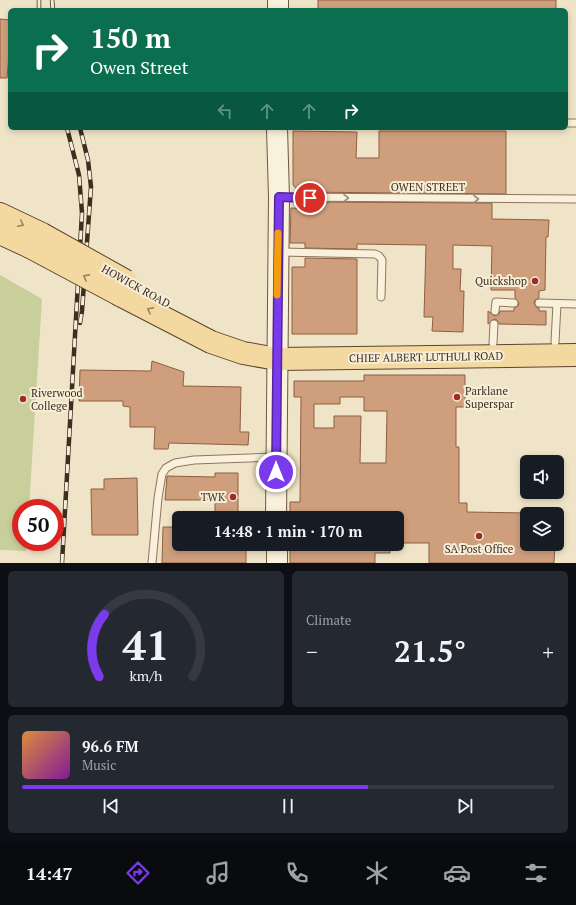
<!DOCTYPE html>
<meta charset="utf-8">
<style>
body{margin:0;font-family:"PT Serif",serif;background:#242831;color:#f1f3f6;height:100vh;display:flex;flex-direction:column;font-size:15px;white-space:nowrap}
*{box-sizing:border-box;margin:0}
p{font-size:13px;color:#9ea1a6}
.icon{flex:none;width:22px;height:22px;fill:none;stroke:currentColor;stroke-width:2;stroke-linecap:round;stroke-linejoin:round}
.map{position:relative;height:563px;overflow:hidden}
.sheet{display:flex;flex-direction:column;gap:8px;padding:8px;background:#0d0f14;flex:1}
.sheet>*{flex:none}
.banner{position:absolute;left:8px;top:8px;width:560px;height:122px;border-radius:6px;box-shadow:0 2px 6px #0003;background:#0b6e4f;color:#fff;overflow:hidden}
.controls{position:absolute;left:520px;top:455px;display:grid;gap:8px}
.controls a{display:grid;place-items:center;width:44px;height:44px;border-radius:6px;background:#171b24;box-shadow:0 2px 6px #0003;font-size:20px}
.speed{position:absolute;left:12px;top:499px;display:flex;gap:8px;font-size:20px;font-weight:700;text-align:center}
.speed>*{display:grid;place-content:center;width:52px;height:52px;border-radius:50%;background:#171b24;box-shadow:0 2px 6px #0003;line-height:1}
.speed .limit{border:6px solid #d22;background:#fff;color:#111}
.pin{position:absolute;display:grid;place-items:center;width:34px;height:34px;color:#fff;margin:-17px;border:2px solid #fff;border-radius:50%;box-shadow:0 1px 4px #0007}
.me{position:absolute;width:44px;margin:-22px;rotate:0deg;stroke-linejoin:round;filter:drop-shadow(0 0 3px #0008)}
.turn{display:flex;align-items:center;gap:14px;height:84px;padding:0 16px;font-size:18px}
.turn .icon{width:52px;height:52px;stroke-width:2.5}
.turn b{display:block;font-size:28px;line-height:34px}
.lanes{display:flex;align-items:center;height:38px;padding:0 16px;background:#0003;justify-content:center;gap:20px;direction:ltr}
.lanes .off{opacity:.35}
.big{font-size:30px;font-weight:600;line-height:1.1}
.sheet .widget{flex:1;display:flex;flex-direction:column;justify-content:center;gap:6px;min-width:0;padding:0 14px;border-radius:6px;background:#242831}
.sheet .dial{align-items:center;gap:0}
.dial svg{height:104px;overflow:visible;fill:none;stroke:#363941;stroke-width:7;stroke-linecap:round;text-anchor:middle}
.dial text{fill:#f1f3f6;stroke:none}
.song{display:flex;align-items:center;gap:12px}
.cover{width:48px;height:48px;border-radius:6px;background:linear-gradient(135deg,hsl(30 70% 55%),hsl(290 70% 35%))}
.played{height:4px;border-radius:2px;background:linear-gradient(90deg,#7c3aed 65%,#363941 65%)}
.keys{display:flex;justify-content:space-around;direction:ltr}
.heat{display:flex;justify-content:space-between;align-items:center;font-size:22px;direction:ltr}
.sheet .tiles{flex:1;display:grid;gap:8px;grid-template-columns:1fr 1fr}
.widget:last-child{grid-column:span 2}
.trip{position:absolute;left:172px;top:511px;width:232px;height:40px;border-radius:6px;background:#171b24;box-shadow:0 2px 6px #0003;font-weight:600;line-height:40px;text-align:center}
.dock{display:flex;height:64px;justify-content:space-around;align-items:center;background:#090b0e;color:#9ea1a6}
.dock .icon{width:28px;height:28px}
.dock .current{color:#7c3aed}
.dock b{font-size:18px;color:#f1f3f6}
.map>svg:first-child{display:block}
</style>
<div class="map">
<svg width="576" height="563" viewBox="0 0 576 563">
<rect width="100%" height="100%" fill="#f0e4c8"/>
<!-- green -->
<polygon fill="#c9cf9b" points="0,275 42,299 29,508 21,508 21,542 26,542 26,551 0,550"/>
<!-- building -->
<g fill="#cf9f7d" stroke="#8d5f41" fill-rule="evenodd">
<rect x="318" y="0" width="238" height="10"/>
<polygon points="0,19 10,20 10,44 7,78 0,78"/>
<polygon points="293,131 357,132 356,158 379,158 379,131 506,131 506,194 299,192 293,185"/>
<polygon points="307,202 492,203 492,219 549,220 548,237 546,237 545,290 539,291 539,298 535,300 534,303 536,307 539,308 539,311 546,311 546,325 499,324 497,320 494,319 488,324 488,311 495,316 499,314 500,311 514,311 514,308 518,306 519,303 515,298 515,290 491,290 492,246 453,245 453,269 461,269 460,291 464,291 463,332 432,331 433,317 424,317 426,245 357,244 357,249 305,248 305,243 290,243 291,208 312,209"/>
<polygon points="305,258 357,259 357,334 292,334 292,267 305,267"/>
<polygon points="152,361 184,372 183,386 241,387 240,432 249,432 248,445 169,443 168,449 154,449 155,427 130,427 130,407 123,406 123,401 79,401 80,370 151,371"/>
<path d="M364,375H465V407H456V447H459V503H467V512L527,513V544L555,545L554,563H429V543H397V518H290V502H300L301,397H294V381H364ZM340,397H364V411H387L386,463H360L361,416H334V428H314V404H340Z"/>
<polygon points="215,473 238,473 238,518 215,518 215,500 165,500 167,476 215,477"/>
<polygon points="137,478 138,535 92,535 91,489 104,489 104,479"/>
<polygon points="163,527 179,527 179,544 246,544 246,563 162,563"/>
<polygon points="290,544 390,544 390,553 375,553 375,563 290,563"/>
</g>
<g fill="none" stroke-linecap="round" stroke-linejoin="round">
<!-- lane casing -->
<g stroke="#8d765c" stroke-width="9">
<g id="lane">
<polyline points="566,123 576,123"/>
<polyline points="281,197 576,199"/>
<polyline points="280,252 375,254 379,256 382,260 381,297"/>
<polyline points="539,303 576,304"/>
<polyline points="495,311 496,302 514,303"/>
<polyline points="555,342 557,304"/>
<polyline points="493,343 494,324"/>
<polyline points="152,563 158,498 162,474 166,468 175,463 194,460 276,457"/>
</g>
</g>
<!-- secondary casing -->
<g stroke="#6f573f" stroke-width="22">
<g id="secondary">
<polyline points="278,10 278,0"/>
<polyline points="276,518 279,197 277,128"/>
<polyline points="277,544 277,563"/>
</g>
</g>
<!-- primary casing -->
<g stroke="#5b4430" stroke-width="24">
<g id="primary">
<polyline points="0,214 42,234"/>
<polyline points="0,233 30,247"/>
<polyline points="120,295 211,342 243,353 277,359 576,355"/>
</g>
</g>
<!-- lane -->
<use href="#lane" stroke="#faf1dc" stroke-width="7"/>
<!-- secondary -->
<use href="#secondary" stroke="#faf1dc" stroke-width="20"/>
<!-- primary -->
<use href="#primary" stroke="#f3d9a0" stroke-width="22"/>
<!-- rail casing -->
<g stroke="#3d2e20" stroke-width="4.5">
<g id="rail">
<polyline points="39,0 39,10"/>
<polyline points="52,0 53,10"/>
<polyline points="80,323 82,311 91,187 88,160 80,128"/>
<polyline points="62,563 82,213 79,175 67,128"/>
</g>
</g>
<!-- rail -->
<use href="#rail" stroke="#f7eed8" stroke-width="3" stroke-dasharray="9" stroke-linecap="butt"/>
<!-- primary-bridge casing -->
<g stroke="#5b4430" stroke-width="24" stroke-linecap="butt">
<g id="primary-bridge">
<polyline points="42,234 126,281"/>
<polyline points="30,247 120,295"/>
</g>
</g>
<!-- primary-bridge -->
<use href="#primary-bridge" stroke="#f3d9a0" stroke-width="22"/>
</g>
<!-- one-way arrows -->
<defs><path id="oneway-chevron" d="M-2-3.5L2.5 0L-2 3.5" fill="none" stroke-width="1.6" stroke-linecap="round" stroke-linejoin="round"/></defs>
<g stroke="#9c907e">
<use href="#oneway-chevron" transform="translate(346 198)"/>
<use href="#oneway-chevron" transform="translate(476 199)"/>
</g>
<g stroke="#988460">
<use href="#oneway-chevron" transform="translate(21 224) rotate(26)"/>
<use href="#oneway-chevron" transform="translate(86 277) rotate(-152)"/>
<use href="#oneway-chevron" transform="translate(150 310) rotate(-152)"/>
</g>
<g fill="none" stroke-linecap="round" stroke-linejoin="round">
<!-- route casing -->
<g stroke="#51269a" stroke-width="10">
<polyline id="route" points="276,472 279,197 310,198"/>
</g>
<!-- route -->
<use href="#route" stroke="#7c3aed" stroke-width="7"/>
<!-- slow -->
<polyline stroke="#f59e0b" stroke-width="7" points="277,295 278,233"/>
</g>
<!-- markers -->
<g fill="#9e2a2b" stroke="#f7eed8" stroke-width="1.5">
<circle cx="535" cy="281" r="4"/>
<circle cx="457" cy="397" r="4"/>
<circle cx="23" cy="399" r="4"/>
<circle cx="233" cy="497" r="4"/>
<circle cx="479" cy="536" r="4"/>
</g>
<g text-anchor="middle" stroke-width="4" stroke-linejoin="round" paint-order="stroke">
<!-- street labels -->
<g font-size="11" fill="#3d2e20" stroke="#f7eed8">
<text x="428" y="191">OWEN STREET</text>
<text transform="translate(136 286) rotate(29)" y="4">HOWICK ROAD</text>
<text transform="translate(426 357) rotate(-1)" y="4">CHIEF ALBERT LUTHULI ROAD</text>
</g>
<!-- poi labels -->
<g font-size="11" fill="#3d2e20" stroke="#f7eed8" text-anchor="end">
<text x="527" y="285">Quickshop</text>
<text x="465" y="395" text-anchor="start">Parklane<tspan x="465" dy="13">Superspar</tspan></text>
<text x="31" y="397" text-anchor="start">Riverwood<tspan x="31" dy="13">College</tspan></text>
<text x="225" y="501">TWK</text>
<text x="479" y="553" text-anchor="middle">SA Post Office</text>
</g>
</g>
</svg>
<div class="controls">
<a><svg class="icon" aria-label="sound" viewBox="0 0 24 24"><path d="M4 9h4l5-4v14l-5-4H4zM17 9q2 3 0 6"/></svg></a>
<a><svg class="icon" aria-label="layers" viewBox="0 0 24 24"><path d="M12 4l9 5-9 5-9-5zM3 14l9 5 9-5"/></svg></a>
</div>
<div class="speed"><div class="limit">50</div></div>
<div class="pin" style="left:310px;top:198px;background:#d93025"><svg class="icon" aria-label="arrive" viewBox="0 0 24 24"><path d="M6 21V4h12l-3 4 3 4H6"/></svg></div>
<svg class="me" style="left:276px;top:472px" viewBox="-20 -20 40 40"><circle r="17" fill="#7c3aed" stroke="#fff" stroke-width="3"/><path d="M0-11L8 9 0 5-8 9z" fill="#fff"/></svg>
<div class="trip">14:48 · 1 min · 170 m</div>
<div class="banner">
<div class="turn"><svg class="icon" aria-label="right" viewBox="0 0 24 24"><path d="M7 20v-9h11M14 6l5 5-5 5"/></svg><div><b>150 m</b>Owen Street</div></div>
<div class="lanes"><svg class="icon off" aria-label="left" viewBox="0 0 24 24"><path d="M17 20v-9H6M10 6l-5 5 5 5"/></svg><svg class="icon off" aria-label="ahead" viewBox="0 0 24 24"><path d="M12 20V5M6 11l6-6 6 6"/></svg><svg class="icon off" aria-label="ahead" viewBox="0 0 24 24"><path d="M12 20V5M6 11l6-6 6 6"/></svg><svg class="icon" aria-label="right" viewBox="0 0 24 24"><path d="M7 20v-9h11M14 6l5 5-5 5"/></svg></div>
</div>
</div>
<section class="sheet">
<div class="tiles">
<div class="widget dial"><svg viewBox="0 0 100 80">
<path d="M14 69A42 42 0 1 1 86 69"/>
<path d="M14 69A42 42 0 0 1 18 21" stroke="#7c3aed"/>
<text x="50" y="56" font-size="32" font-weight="700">41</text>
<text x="50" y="72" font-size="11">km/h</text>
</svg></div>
<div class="widget"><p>Climate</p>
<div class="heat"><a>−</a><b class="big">21.5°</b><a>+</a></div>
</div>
<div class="widget">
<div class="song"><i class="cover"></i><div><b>96.6 FM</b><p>Music</p></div></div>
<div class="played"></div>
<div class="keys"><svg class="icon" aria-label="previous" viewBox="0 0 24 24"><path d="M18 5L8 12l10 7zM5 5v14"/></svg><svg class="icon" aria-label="pause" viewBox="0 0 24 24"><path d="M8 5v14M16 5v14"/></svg><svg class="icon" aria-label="next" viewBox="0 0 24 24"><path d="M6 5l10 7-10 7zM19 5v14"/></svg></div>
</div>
</div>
</section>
<nav class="dock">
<b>14:47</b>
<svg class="icon current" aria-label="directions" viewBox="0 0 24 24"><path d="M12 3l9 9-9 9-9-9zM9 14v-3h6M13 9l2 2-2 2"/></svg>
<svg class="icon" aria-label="music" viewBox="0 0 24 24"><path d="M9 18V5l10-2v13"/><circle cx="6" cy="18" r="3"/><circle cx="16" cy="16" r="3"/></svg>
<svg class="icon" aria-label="phone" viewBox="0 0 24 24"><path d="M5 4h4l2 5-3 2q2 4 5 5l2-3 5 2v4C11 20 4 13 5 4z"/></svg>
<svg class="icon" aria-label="climate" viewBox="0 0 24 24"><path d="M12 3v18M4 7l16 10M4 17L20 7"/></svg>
<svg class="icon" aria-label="car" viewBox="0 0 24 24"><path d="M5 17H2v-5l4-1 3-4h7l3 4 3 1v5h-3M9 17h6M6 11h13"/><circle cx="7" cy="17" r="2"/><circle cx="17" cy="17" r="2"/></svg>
<svg class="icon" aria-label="filters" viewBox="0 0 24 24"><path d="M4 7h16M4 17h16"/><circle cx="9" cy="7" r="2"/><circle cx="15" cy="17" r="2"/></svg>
</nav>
